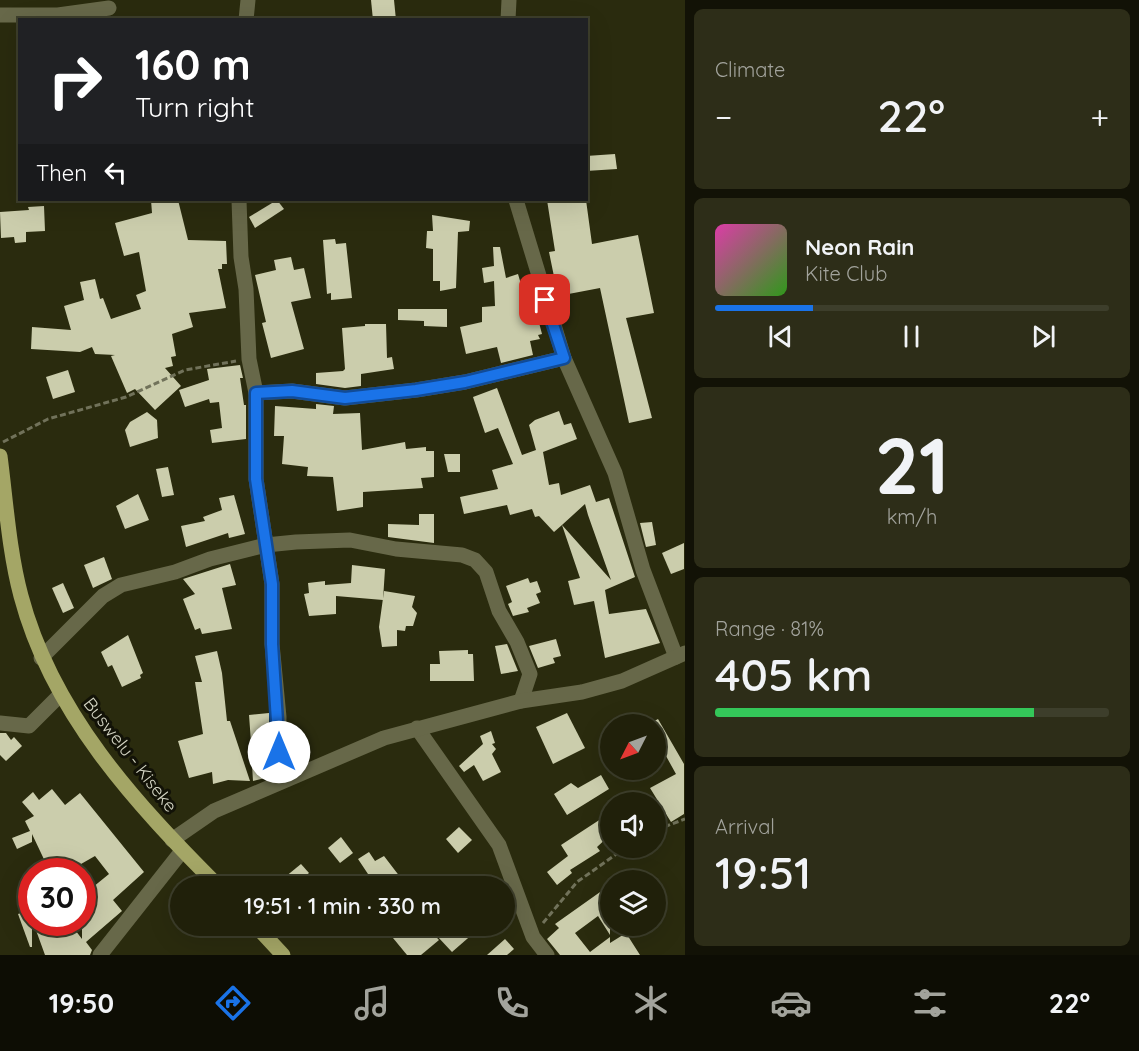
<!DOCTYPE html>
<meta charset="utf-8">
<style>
body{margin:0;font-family:Quicksand,sans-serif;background:#2d2d18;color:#f1f3f6;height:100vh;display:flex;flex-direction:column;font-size:22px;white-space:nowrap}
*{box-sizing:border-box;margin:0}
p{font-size:20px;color:#a2a39c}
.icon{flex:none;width:33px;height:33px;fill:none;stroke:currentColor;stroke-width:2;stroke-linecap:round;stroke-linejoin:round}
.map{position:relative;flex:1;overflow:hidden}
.details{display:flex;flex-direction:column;gap:9px;padding:9px;background:#121206;width:454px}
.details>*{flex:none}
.hud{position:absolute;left:18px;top:18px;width:570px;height:183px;border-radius:0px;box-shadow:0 6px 24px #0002,0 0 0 2px #3d3e2b;background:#202124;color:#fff;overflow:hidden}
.needle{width:39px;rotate:228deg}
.fabs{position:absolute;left:600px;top:714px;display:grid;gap:12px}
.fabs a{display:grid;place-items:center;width:66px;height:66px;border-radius:50%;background:#20200a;box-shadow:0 6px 24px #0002,0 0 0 2px #3d3e2b;font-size:30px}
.speed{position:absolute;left:18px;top:858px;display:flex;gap:12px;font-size:30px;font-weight:700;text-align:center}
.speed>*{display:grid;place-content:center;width:78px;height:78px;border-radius:50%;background:#20200a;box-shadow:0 6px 24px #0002,0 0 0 2px #3d3e2b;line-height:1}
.speed .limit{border:9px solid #d22;background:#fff;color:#111}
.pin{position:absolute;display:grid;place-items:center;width:51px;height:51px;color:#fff;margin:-26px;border-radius:12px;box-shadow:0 3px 9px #0006}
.me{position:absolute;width:66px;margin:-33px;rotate:0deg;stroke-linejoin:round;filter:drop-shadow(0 0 4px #0008)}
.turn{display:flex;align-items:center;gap:21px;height:126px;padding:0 18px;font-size:27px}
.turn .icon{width:78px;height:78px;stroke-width:2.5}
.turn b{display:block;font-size:42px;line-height:51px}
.then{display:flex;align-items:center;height:57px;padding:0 18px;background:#0003;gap:12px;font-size:22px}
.big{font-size:45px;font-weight:600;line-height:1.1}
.details .card{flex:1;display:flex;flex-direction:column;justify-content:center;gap:9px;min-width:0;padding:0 21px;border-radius:9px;background:#2d2d18}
.details .dial{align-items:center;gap:0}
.dial b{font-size:78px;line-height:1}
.song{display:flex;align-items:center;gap:18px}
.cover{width:72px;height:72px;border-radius:9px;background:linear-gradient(135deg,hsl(320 70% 55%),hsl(110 70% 35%))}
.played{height:6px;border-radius:3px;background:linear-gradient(90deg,#1a73e8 25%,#3d3e2b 25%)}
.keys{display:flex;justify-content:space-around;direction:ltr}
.heat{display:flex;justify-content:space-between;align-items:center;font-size:33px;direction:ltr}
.charge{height:9px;border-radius:4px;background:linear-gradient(90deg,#34c759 81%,#3d3e2b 0)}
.trip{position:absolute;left:170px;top:876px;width:345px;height:60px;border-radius:30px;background:#20200a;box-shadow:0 6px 24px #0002,0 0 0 2px #3d3e2b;font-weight:600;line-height:60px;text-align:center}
.tabs{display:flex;height:96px;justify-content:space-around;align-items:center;background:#0d0d04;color:#a2a39c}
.tabs .icon{width:42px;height:42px}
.tabs .current{color:#1a73e8}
.tabs b{font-size:27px;color:#f1f3f6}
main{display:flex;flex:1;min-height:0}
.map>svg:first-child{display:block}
</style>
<main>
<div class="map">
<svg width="685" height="955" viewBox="0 0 685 955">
<rect width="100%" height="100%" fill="#2a2b0e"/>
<!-- building -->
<g fill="#cbcdac" fill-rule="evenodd">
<polygon points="371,0 394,0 396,20 373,20"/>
<polygon points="615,154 617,169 586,171 586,156"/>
<polygon points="151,200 178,200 188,240 226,241 227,264 222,264 222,269 218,269 226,308 189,313 193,327 172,334 176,356 171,357 173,366 165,368 181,386 155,410 135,389 127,393 111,356 115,355 95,354 92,347 80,352 31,349 32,327 71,330 64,306 84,300 80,282 95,279 100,299 103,298 111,319 141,309 136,295 146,291 139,252 124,256 115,223 152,213"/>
<polygon points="277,200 284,209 255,228 249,217"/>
<polygon points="547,200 586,200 592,244 638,235 654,313 626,318 652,418 629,423 600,288 558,296 549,252 555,251"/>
<polygon points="44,206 45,231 26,232 26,242 15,243 14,237 1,238 0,212 29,210 28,207"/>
<polygon points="432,215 470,221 469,231 458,232 456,288 440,291 440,281 433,281 433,249 426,248 427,231 433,231"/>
<polygon points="335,239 336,244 346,243 352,298 331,300 331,293 327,294 323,240"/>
<polygon points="493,247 500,247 506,278 518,274 523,291 523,317 537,315 542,334 538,335 540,339 530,341 533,355 501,363 497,347 466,354 460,327 482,322 482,307 495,306 494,281 484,283 482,268 494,266"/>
<polygon points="291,257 294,270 304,268 311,298 291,302 304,349 271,358 262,323 266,322 255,275 276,270 274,260"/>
<polygon points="398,309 447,309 447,327 424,326 424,321 398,320"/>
<polygon points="365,324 386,324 387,358 392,357 394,369 361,374 361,386 345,388 316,384 316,373 343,371 345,369 342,328 365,326"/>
<polygon points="240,365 243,378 240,378 244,405 246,405 246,439 212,443 210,430 222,428 219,402 210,403 209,399 185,407 179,390 209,380 207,369"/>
<polygon points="68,370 75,392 53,399 46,377"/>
<path d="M497,388L522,455L536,450L529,425L535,420L559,411L564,425L571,423L577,439L543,452L549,485L559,483L561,495L590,485L596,502L609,498L635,577L605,590L609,614L646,609L660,643L605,658L594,601L574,605L568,581L580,578L562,525L554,532L539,516L535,517L532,509L510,515L507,505L464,514L460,497L498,489L492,470L513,464L498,428L485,433L473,397ZM585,504L588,515L611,580L562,525Z"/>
<polygon points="316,404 334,406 333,414 360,413 362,450 405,442 406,449 426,447 426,451 434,451 434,477 421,478 423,488 363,492 363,507 337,511 333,477 307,476 308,467 282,464 284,436 274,436 275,406 316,409"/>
<polygon points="147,412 157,420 158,438 130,447 125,430 130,422"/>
<polygon points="444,454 460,454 460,472 448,472"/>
<polygon points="168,467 174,495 162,497 156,469"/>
<polygon points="138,494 149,520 125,529 116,506"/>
<polygon points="234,495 245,534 229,538 228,533 186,547 181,526 205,521 203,517 222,510 219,498"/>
<polygon points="419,514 434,514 434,543 388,537 388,524 419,525"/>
<polygon points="652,522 656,545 646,547 640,523"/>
<polygon points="684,543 684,569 671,574 662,553"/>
<polygon points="104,557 112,579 93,588 84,565"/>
<polygon points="230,564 236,585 222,588 232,629 202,634 200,628 195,630 183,599 195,594 183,579"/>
<polygon points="352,565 385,569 383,600 336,596 336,614 309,616 304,594 309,593 308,583 325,581 325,585 351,583"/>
<polygon points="528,578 530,583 537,581 541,592 536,594 540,603 527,608 529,612 513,616 508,604 512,602 506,586"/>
<polygon points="63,583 74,608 63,613 52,588"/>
<polygon points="384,591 415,596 412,607 417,613 413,626 406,626 405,631 397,630 397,646 382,647 379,627"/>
<polygon points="128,635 143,673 140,675 141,678 122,687 112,665 108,667 101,652"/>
<polygon points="556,639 561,656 553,658 555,663 538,668 529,646"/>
<polygon points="507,644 518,671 501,674 495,646"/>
<polygon points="468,650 468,654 473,654 474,681 430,681 430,664 440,664 439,651"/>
<polygon points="217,651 222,673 227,721 230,721 250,781 228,780 213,784 212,772 189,778 178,741 203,734 195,682 202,682 195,656"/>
<polygon points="269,713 269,729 261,729 261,756 252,756 249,715"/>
<polygon points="567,713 585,748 553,764 536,727"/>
<polygon points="658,719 684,764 684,814 671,822 650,788 676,774 656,738 656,724 649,724"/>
<polygon points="491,731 495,743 492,744 496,749 492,754 501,772 483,781 474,765 464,772 459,766 483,744 480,736"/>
<polygon points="0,733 6,733 11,740 14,737 22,746 6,761 0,755"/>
<polygon points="252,765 265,765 265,778 253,781"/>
<polygon points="601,775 609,789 567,815 554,794 571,783 578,788"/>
<polygon points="52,789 65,805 80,793 144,872 113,900 122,911 86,942 92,950 90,955 45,955 33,922 69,922 82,939 82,896 109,874 95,856 74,868 76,872 50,872 32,834 32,842 17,849 12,838 30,831 25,821 34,816 22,802 33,792 39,800"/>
<polygon points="610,813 610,835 597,847 600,851 570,870 572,873 557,885 547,872 568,856 561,845"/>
<polygon points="459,827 472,840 458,853 446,839"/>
<polygon points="341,837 353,853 340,863 328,848"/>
<polygon points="369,852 375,861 384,856 407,886 376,886 358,859"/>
<polygon points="301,864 309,873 293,886 274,886"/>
<polygon points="610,885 610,935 598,916 575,933 590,952 610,937 610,943 626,933 640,955 560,955 547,939 559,928 555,924"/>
<polygon points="32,909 32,947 30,947 18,914"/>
<polygon points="407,926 426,926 439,940 421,955 407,955 393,938"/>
<polygon points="449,926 469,926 475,932 452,952 437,936"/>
<polygon points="505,939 514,949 507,955 487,955"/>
</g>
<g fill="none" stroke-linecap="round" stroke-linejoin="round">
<!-- path -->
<g stroke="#71725a" stroke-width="3" stroke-dasharray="6 3" stroke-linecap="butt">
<polyline points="3,442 48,419 126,397 185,370 236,361"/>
<polyline points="656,830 685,819"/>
<polyline points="543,923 577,882 625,848"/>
</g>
<!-- minor -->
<g stroke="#676849" stroke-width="15">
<polyline points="0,15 58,15 109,8"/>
<polyline points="246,20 248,0"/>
<polyline points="508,20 509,0"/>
<polyline points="239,200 241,257 246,289 249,359 256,393 256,479 272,584 272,644 279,717 278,783"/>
<polyline points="516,200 564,358 615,473 643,570 676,657"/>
<polyline points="256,393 292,391 345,398 416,390 465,382 564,358"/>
<polyline points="41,658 103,596 121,585 175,572 210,559 266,545 296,542 350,540 396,549 462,555 475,560 486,572 499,611 517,642 530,674 521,701"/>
<polyline points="0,723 29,726 60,695"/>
<polyline points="417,728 499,845 533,937 547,955"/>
<polyline points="172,840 214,811 384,738 521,701 582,692 622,681 685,653"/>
<polyline points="100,955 182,851"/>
</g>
<!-- major -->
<g stroke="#a4a666" stroke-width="15">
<path d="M0,456C6,502 9,551 21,596C52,713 135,803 218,886"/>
<polyline points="256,926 283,955"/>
</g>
</g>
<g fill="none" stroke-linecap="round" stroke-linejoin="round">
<!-- route casing -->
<g stroke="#114b97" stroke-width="15">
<polyline id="route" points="279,752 272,644 272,584 256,479 256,393 292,391 345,398 416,390 465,382 564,358 545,300"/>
</g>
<!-- route -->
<use href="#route" stroke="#1a73e8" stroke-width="10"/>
</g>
<g text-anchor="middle" stroke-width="6" stroke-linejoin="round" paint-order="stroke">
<!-- street labels -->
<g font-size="18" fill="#d3d4c3" stroke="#121207">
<text transform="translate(130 755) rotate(52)" y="6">Buswelu - Kiseke</text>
</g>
</g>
</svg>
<div class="fabs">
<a><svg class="needle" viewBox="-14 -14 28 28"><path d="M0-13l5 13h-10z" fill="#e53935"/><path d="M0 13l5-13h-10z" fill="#a2a39c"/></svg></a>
<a><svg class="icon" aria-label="sound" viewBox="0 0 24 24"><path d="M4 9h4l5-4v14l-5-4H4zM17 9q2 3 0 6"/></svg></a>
<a><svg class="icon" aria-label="layers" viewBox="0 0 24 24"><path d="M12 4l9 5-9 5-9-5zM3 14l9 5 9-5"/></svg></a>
</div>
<div class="speed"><div class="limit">30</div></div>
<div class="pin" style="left:545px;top:300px;background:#d93025"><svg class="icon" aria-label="arrive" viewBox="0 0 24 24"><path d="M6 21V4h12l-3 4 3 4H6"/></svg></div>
<svg class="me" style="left:279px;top:752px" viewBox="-20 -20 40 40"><circle r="19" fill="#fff"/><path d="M0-13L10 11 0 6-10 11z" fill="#1a73e8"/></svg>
<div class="trip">19:51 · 1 min · 330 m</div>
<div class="hud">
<div class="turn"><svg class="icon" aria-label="right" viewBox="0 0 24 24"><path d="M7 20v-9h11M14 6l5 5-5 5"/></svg><div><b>160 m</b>Turn right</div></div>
<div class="then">Then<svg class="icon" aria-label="left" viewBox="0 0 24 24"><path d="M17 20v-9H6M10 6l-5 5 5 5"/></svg></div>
</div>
</div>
<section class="details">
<div class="card"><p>Climate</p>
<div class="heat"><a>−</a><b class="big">22°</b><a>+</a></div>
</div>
<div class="card">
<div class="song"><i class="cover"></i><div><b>Neon Rain</b><p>Kite Club</p></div></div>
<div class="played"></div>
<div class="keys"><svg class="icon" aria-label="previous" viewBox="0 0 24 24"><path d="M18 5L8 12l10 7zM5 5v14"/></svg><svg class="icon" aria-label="pause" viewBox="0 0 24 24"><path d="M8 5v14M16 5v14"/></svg><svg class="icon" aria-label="next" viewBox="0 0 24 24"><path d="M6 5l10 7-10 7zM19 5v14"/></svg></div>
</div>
<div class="card dial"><b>21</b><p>km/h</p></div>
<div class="card"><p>Range · 81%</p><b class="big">405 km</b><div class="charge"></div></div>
<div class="card"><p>Arrival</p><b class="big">19:51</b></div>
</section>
</main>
<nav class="tabs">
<b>19:50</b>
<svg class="icon current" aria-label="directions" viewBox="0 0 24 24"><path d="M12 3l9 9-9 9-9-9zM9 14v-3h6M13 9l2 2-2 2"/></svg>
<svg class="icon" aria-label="music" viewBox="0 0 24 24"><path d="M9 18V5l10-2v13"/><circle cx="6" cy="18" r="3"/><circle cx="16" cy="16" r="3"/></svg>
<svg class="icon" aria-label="phone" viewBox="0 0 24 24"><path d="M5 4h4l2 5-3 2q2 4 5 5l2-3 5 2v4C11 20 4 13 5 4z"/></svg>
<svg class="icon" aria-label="climate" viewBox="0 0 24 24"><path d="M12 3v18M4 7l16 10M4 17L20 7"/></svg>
<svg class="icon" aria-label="car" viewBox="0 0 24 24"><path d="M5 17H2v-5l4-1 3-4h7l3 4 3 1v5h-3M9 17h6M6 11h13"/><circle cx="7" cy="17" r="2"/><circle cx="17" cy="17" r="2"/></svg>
<svg class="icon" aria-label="filters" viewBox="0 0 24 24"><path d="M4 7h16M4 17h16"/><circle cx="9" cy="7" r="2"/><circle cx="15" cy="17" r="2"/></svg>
<b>22°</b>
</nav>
